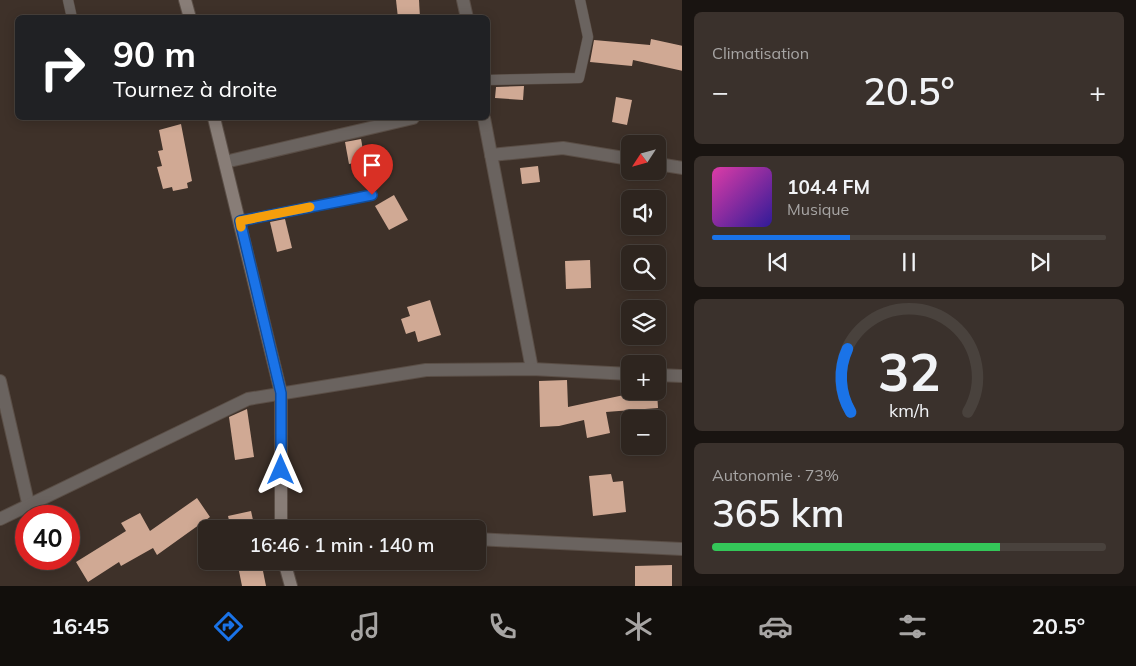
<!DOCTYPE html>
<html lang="fr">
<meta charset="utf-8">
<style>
body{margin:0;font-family:Mulish,sans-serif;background:#3a312c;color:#f1f3f6;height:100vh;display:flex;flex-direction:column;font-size:19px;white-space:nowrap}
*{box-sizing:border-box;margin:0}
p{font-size:16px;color:#a7a5a4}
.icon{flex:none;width:28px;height:28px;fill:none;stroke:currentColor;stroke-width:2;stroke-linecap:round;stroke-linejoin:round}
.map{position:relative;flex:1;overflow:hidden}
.sheet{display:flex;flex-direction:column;gap:12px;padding:12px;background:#191411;width:454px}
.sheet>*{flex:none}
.top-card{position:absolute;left:15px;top:15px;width:475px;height:105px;border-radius:8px;box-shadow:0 2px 12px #0003,0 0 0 1px #49423d;background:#202124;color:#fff;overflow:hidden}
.needle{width:32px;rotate:234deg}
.buttons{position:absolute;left:621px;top:135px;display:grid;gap:10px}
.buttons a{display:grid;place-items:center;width:45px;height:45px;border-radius:8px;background:#2e251f;box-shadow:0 2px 12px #0003,0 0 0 1px #49423d;font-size:25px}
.speed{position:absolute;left:15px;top:505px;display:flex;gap:10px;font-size:25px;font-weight:700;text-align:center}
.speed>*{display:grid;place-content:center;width:65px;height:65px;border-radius:50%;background:#2e251f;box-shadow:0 2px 12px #0003,0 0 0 1px #49423d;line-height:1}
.speed .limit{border:8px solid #d22;background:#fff;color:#111}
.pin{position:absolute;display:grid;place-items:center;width:42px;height:42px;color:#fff;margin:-51px -21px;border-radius:50% 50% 50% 0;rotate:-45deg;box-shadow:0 0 5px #0007}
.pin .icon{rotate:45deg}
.me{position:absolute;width:55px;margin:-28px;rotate:0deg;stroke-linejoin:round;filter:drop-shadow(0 0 4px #0008)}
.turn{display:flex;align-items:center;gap:18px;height:105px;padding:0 15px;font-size:22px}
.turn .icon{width:65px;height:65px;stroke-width:2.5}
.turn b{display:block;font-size:35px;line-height:42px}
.big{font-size:38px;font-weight:600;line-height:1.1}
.sheet .card{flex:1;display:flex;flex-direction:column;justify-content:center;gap:8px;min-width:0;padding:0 18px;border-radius:8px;background:#3a312c}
.sheet .dial{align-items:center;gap:0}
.dial svg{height:130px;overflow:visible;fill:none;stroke:#49423d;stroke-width:7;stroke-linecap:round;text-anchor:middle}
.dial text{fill:#f1f3f6;stroke:none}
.song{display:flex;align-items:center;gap:15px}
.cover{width:60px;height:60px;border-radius:8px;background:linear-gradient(135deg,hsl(320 70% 55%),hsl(250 70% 35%))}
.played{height:5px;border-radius:2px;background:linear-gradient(90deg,#1a73e8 35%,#49423d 35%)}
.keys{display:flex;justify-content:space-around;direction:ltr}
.heat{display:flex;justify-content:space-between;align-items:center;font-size:28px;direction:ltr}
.charge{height:8px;border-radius:4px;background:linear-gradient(90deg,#34c759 73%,#49423d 0)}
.trip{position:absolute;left:198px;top:520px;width:288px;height:50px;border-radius:8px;background:#2e251f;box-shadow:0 2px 12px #0003,0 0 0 1px #49423d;font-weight:600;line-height:50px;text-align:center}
.tab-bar{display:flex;height:80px;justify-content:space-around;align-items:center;background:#120f0c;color:#a7a5a4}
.tab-bar .icon{width:35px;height:35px}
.tab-bar .selected{color:#1a73e8}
.tab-bar b{font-size:22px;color:#f1f3f6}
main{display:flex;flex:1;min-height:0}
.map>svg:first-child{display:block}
</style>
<main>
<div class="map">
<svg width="683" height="586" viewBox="0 0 683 586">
<rect width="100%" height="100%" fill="#3e3129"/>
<!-- building -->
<g fill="#d0a994">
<polygon points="396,0 419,0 420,18 398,18"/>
<polygon points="651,39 683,46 683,71 633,60 632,66 590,62 594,40 650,45"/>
<polygon points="524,86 523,100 495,98 496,87"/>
<polygon points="616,97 632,100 627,125 612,122"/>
<polygon points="181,124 192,181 187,183 188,188 173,191 172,187 163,189 157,167 162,166 158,151 163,150 159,130"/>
<polygon points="361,139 365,161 349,164 345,142"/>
<polygon points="538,166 540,182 522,184 520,168"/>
<polygon points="394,195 408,220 389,230 375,206"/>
<polygon points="285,219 292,248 277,252 270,222"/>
<polygon points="590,260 591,288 566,289 565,261"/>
<polygon points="430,300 441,335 418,342 415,331 406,334 401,319 410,316 407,307"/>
<polygon points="567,380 568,407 624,395 624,391 657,391 658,408 606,412 610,433 587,438 584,420 559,426 540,427 539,381"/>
<polygon points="247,409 254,457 235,460 229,417"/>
<polygon points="611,474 613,482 623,481 626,512 593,516 589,476"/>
<polygon points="197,498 210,517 157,555 153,548 121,566 119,562 88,582 76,562 126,531 121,523 140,513 150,531"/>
<polygon points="251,511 255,529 231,529 228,516"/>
<polygon points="237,561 261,561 266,586 242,586"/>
<polygon points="672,565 672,586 635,586 635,566"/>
</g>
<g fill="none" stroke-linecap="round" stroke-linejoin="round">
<!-- lane casing -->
<g stroke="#5a4e46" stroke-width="11">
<g id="lane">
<polyline points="68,0 72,18"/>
<polyline points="488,80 579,78 588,37 580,0"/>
<polyline points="240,221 372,195"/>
</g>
</g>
<!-- street casing -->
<g stroke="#5a4e46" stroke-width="14">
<g id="street">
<polyline points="463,0 467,18"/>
<polyline points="484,118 532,369"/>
<polyline points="491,155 563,148 630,159"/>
<polyline points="225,162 413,118"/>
<polyline points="658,164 683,168"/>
<polyline points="658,375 683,376"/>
<polyline points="0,381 29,507"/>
<polyline points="0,519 248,399 426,370 532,369 630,374"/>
<polyline points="476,539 683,549"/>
</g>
</g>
<!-- secondary casing -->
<g stroke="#5a4e46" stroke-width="14">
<g id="secondary">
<polyline points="185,0 190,18"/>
<polyline points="214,118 281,393 281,529"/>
<polyline points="284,561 291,586"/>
</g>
</g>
<!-- lane -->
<use href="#lane" stroke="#6a635f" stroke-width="10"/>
<!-- street -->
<use href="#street" stroke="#6a635f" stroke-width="12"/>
<!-- secondary -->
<use href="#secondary" stroke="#887d77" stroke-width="12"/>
</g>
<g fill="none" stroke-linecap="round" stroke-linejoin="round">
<!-- route casing -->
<g stroke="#114b97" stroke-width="12">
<polyline id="route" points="281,470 281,393 240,221 372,195"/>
</g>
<!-- route -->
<use href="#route" stroke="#1a73e8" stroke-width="9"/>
<!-- slow -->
<polyline stroke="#f59e0b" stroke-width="9" points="241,227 240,221 310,207"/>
</g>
</svg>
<div class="buttons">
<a><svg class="needle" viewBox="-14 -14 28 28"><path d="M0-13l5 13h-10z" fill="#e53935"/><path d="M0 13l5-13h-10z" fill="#a7a5a4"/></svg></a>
<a><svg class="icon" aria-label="sound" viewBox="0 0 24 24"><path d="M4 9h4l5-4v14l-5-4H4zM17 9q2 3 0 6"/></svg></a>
<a><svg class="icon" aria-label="search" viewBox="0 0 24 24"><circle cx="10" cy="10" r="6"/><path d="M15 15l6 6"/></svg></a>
<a><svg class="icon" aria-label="layers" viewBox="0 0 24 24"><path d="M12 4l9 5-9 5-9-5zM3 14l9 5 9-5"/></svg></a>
<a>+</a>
<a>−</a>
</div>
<div class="speed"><div class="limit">40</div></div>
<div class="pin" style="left:372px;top:195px;background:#d93025"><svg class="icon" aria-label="arrive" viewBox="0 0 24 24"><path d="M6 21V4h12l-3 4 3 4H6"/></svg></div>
<svg class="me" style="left:281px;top:470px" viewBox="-20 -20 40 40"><path d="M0-17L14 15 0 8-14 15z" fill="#1a73e8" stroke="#fff" stroke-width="4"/></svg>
<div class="trip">16:46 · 1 min · 140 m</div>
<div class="top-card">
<div class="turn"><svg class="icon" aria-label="right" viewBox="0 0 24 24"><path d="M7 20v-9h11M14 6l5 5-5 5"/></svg><div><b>90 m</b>Tournez à droite</div></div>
</div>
</div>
<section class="sheet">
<div class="card"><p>Climatisation</p>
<div class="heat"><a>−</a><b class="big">20.5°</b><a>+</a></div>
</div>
<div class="card">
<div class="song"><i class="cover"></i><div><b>104.4 FM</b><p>Musique</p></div></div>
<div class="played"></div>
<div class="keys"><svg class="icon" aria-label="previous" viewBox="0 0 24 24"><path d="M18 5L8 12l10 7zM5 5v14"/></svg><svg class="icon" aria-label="pause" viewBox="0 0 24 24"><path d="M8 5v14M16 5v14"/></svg><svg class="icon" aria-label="next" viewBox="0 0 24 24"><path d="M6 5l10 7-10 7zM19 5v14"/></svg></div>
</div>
<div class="card dial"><svg viewBox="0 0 100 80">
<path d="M14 69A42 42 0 1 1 86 69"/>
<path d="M14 69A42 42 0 0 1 12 30" stroke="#1a73e8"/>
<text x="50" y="56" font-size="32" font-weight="700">32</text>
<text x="50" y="72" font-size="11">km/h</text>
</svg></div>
<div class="card"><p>Autonomie · 73%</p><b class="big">365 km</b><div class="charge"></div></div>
</section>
</main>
<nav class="tab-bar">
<b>16:45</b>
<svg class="icon selected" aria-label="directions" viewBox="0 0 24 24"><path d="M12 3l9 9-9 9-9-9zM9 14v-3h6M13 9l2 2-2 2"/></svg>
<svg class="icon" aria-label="music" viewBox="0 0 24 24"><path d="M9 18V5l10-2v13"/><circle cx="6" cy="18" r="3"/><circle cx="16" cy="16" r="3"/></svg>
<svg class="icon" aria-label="phone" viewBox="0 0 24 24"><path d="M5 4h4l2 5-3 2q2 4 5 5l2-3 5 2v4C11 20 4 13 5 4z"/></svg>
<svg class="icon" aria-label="climate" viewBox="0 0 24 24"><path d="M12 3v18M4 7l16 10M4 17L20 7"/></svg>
<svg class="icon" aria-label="car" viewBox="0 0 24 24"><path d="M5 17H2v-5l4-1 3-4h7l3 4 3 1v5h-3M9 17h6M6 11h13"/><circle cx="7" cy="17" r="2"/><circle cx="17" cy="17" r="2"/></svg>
<svg class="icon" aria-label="filters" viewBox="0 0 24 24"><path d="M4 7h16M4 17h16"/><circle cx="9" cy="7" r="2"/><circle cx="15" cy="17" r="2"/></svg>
<b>20.5°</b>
</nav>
